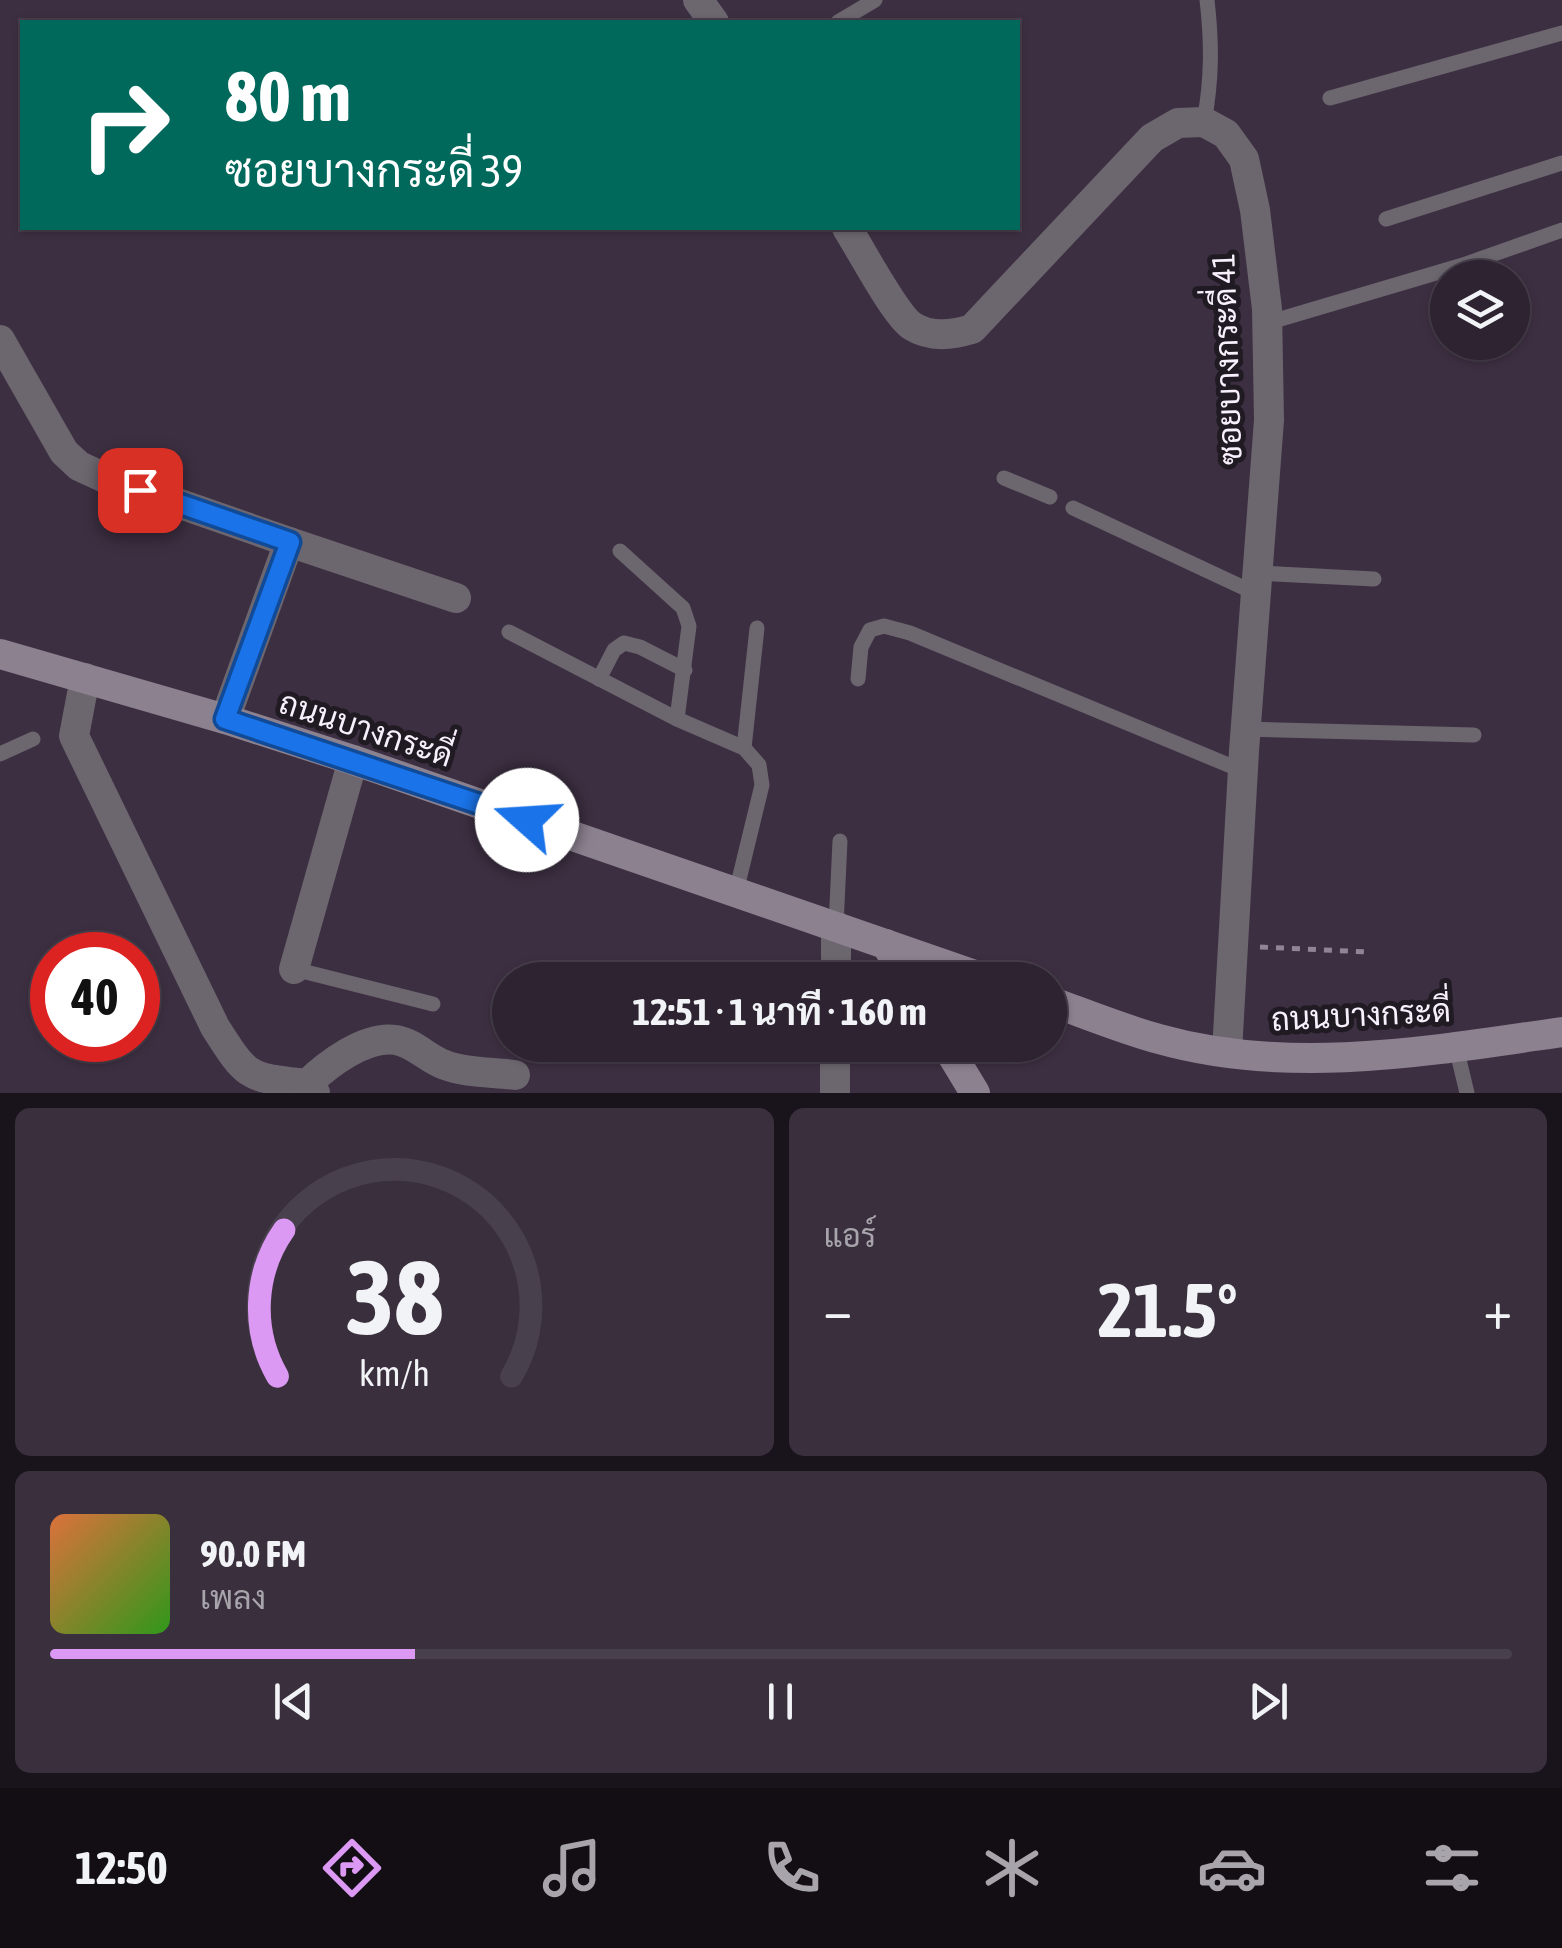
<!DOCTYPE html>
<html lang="th">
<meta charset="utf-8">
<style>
body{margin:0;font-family:"Asap Condensed",Sarabun,sans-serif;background:#392f3d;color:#f1f3f6;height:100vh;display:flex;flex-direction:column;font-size:38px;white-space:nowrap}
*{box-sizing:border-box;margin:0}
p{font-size:32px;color:#a7a4ab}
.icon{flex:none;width:55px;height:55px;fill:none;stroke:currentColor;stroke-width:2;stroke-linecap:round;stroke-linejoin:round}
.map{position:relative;height:1093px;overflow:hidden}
.drawer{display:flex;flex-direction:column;gap:15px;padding:15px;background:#19131b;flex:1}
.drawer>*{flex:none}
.guide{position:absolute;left:20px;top:20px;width:1000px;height:210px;border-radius:0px;box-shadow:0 2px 8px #0004,0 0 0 2px #48404d;background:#00695c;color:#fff;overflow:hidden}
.fabs{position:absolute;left:1430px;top:260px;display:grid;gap:20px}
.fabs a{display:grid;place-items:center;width:100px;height:100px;border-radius:50%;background:#2d2331;box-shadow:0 2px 8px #0004,0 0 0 2px #48404d;font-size:50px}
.speed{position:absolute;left:30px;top:932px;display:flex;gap:20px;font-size:50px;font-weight:700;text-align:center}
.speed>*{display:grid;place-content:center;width:130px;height:130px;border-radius:50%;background:#2d2331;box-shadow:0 2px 8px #0004,0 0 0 2px #48404d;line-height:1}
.speed .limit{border:15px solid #d22;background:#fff;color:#111}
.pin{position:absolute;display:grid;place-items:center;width:85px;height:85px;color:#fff;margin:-42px;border-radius:20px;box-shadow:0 5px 15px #0006}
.me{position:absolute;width:110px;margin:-55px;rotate:289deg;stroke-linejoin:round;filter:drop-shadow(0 0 8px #0008)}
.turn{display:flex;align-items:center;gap:35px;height:210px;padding:0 40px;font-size:45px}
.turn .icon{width:130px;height:130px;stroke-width:2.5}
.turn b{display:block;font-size:70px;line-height:85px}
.big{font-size:75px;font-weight:700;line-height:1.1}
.drawer .tile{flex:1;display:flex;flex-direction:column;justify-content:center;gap:15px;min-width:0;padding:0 35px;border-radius:15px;background:#392f3d}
.drawer .dial{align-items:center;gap:0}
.dial svg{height:260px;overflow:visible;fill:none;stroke:#48404d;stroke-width:7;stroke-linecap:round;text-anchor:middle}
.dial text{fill:#f1f3f6;stroke:none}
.song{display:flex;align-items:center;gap:30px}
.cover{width:120px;height:120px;border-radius:15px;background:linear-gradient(135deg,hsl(20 70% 55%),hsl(110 70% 35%))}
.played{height:10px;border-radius:5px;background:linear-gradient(90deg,#dc99f4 25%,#48404d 25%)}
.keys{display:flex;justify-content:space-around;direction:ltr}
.heat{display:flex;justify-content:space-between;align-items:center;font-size:55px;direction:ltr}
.drawer .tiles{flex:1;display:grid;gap:15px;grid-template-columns:1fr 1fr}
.tile:last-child{grid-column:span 2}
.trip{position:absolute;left:492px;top:962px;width:575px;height:100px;border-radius:50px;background:#2d2331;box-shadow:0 2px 8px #0004,0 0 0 2px #48404d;font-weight:700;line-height:100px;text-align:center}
.menu{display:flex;height:160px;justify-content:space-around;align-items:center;background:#120e14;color:#a7a4ab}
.menu .icon{width:70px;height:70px}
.menu .on{color:#dc99f4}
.menu b{font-size:45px;color:#f1f3f6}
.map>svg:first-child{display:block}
</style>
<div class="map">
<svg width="1562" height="1093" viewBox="0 0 1562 1093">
<rect width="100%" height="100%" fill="#3c2f41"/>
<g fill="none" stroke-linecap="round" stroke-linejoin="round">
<!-- path -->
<polyline stroke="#908594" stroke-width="5" stroke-dasharray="8 8" stroke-linecap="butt" points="1260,947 1367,952"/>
<!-- lane -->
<g stroke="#6c666f" stroke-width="15">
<polyline points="838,22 875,0"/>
<polyline points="1330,98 1562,33"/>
<path d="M1204,122C1212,79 1212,43 1207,0"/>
<polyline points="1386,219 1562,163"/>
<polyline points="1267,323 1463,265 1562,230"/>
<polyline points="1004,478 1050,497"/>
<polyline points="1073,508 1257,594"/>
<polyline points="620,551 683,608 689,626 677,719"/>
<polyline points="1258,573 1374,579"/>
<polyline points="509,632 677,719 744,748 759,765 762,785 736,892"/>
<polyline points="599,679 614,650 624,643 640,647 685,670"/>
<polyline points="858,679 861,647 870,630 884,626 910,633 1243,771"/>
<polyline points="1245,729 1474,735"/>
<polyline points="744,748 757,628"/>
<polyline points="0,754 33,739"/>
<polyline points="836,926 840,841"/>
<polyline points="294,969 433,1004"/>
<polyline points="1456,1047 1467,1093"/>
</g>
<!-- street -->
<g stroke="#6c666f" stroke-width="30">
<polyline points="698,0 714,22"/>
<path d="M847,228C860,248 895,315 912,326C931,338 952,335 972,329L1152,138L1178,123L1204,122L1226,134L1244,159L1255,210L1267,309L1269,420L1244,751L1227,1052"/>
<polyline points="0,340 64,452 79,466 103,477 289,542 225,719"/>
<polyline points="289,542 456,598"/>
<path d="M85,678L74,736L215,1027C248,1079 247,1077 307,1084L315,1093"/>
<polyline points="294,969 353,760"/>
<polyline points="836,980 836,926"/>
<path d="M307,1084C327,1065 365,1035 396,1040C414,1043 428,1059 445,1065C466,1073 492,1072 515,1075"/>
<polyline points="835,1093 835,1045"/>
</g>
<!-- secondary -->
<g stroke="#8b818f" stroke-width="30">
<polyline points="0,654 225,719 353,760 989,980"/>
<polyline points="886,944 907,980"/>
<path d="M1050,1001C1086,1014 1122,1029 1159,1039C1290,1076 1430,1051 1562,1032"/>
<polyline points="946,1045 975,1093"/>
</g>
</g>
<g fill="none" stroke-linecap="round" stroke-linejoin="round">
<!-- route casing -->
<g stroke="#114b97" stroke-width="25">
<polyline id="route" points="140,490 290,542 225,719 527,820"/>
</g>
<!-- route -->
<use href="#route" stroke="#1a73e8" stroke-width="18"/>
</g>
<g text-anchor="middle" stroke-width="10" stroke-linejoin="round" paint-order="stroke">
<!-- street labels -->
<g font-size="32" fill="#f8f0fc" stroke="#201a22">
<text transform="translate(1227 359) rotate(-92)" y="11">ซอยบางกระดี่ 41</text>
<text transform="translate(366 729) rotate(18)" y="11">ถนนบางกระดี่</text>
<text transform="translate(1361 1015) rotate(-3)" y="11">ถนนบางกระดี่</text>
</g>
</g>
</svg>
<div class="fabs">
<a><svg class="icon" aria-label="layers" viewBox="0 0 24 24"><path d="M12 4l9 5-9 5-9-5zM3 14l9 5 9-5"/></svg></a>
</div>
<div class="speed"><div class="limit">40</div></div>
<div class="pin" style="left:140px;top:490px;background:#d93025"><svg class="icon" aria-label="arrive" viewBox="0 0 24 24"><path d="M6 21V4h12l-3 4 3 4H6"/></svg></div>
<svg class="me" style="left:527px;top:820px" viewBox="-20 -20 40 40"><circle r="19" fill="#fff"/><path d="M0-13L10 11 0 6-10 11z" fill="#1a73e8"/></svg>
<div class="trip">12:51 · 1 นาที · 160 m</div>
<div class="guide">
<div class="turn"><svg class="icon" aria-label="right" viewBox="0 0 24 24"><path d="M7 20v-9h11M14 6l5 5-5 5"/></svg><div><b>80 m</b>ซอยบางกระดี่ 39</div></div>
</div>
</div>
<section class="drawer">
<div class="tiles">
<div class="tile dial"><svg viewBox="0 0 100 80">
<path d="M14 69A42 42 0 1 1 86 69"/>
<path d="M14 69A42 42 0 0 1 16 24" stroke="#dc99f4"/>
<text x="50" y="56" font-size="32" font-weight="700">38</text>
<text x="50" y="72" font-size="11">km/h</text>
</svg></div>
<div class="tile"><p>แอร์</p>
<div class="heat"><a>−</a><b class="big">21.5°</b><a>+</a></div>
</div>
<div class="tile">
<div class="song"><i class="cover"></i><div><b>90.0 FM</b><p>เพลง</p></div></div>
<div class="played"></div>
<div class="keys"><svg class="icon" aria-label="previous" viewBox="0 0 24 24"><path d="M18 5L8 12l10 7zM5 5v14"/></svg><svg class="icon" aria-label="pause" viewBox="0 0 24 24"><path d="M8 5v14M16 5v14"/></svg><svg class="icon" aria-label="next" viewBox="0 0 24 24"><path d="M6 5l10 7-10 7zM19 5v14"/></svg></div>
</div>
</div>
</section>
<nav class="menu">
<b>12:50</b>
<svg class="icon on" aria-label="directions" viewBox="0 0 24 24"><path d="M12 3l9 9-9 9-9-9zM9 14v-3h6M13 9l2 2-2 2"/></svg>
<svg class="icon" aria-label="music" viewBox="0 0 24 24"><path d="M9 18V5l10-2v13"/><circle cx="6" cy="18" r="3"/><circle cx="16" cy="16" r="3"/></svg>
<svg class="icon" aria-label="phone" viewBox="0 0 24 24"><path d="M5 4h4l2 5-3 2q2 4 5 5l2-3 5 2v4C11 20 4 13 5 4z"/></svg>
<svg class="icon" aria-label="climate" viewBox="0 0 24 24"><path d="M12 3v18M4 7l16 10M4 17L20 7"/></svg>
<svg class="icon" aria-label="car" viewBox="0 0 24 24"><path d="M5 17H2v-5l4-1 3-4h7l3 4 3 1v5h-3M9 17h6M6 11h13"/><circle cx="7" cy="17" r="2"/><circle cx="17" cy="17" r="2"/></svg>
<svg class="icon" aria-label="filters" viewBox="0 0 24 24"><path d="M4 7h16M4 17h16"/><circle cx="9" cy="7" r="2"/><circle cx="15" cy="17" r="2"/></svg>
</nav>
